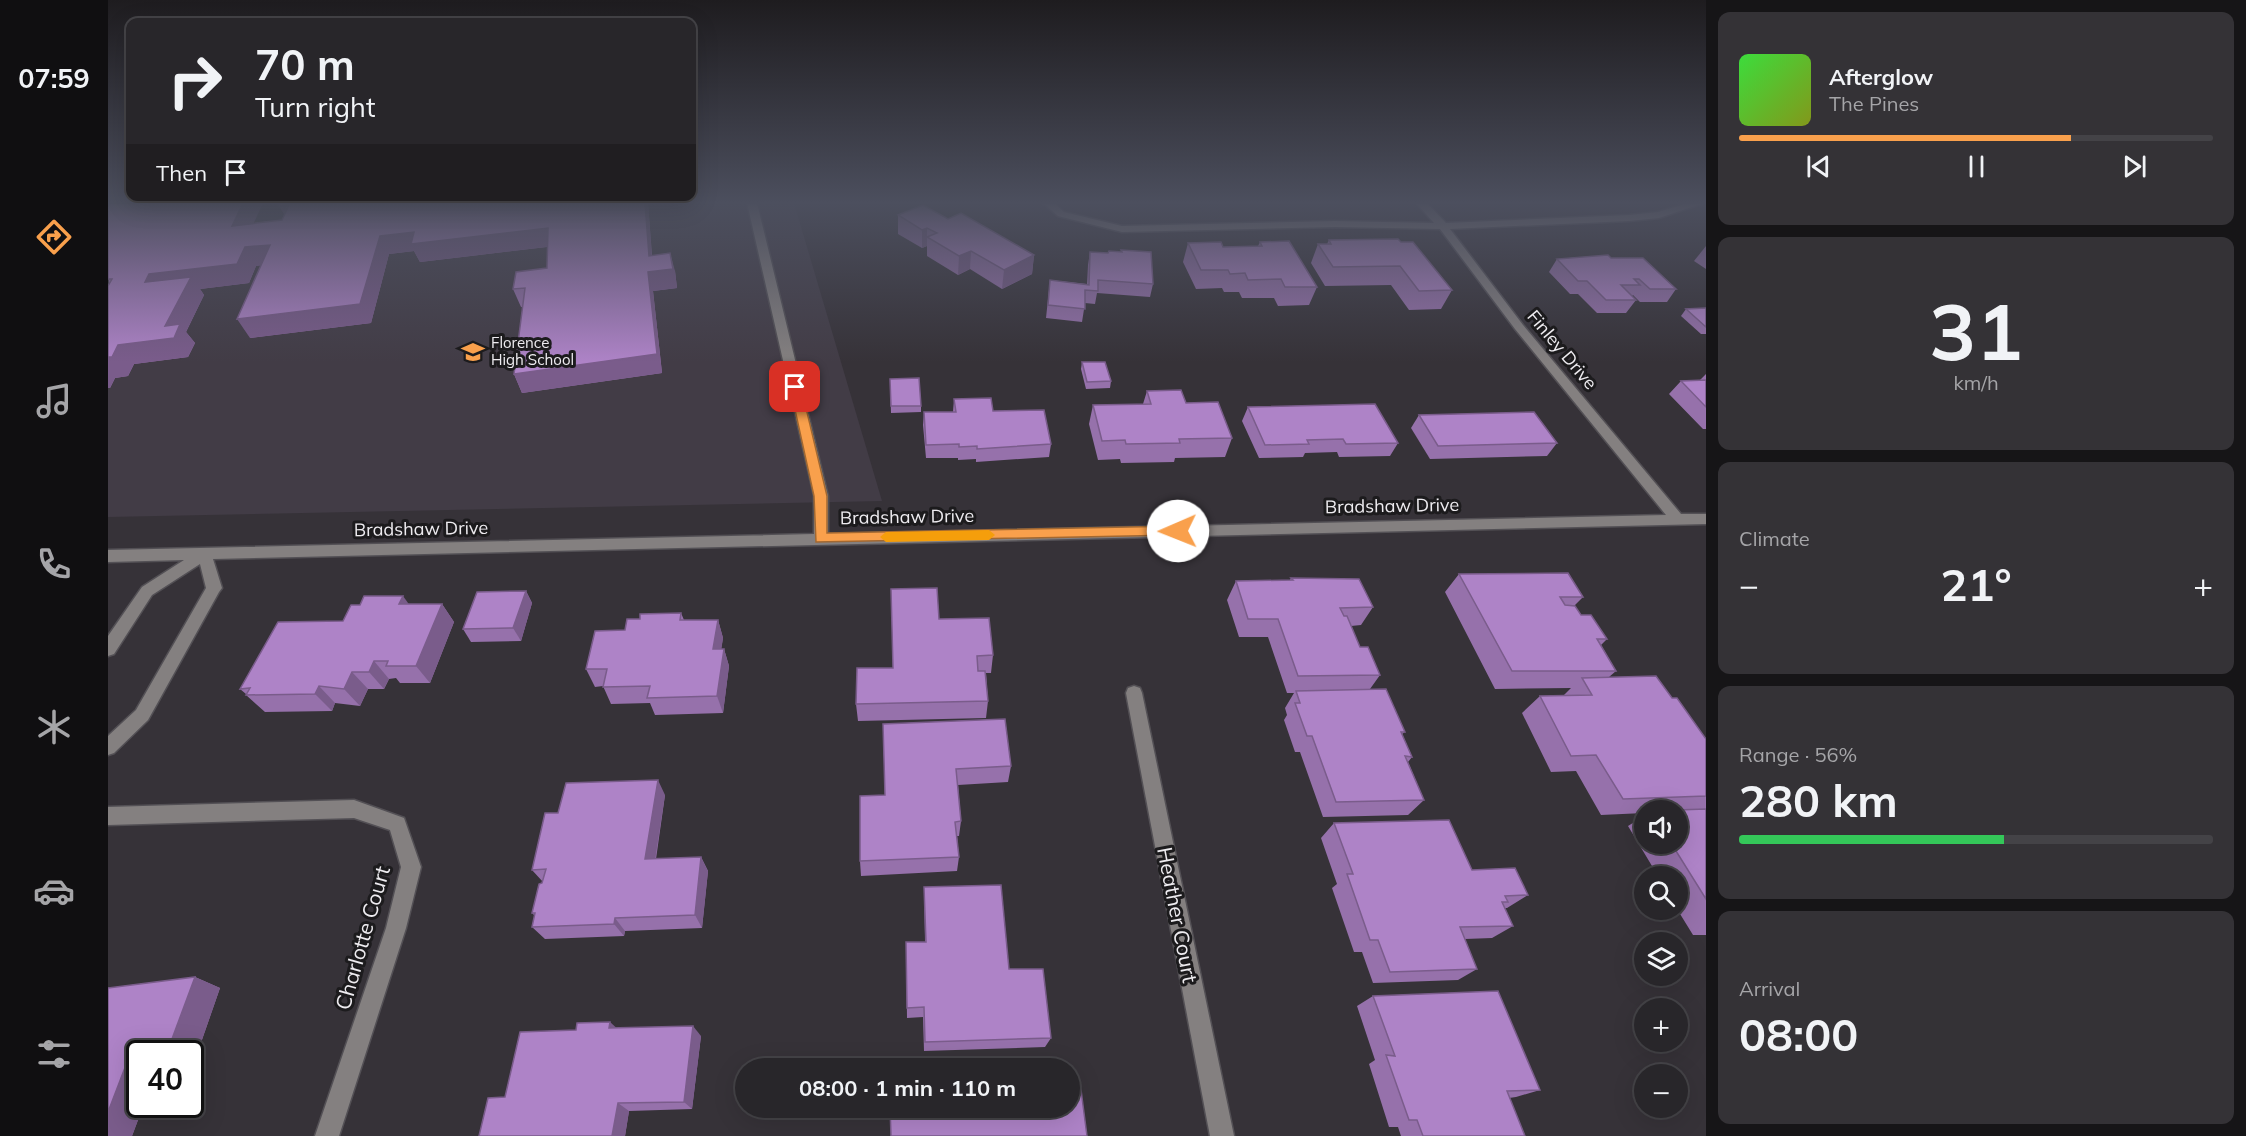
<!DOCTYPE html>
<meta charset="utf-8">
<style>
body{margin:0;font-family:Mulish,sans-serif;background:#343236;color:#f1f3f6;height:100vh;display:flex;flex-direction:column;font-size:22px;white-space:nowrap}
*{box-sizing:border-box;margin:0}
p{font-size:20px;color:#a5a5a8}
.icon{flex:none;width:33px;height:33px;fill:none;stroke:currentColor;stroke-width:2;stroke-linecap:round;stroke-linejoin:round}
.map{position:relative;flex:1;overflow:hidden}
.details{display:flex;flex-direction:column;gap:12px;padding:12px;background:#161517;width:540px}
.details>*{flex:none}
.banner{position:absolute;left:18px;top:18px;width:570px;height:183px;border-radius:12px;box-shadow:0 6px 24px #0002,0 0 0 2px #444347;background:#28262a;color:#f1f3f6;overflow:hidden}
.buttons{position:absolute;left:1526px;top:800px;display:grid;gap:12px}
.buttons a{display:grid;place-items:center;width:54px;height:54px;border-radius:50%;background:#28262a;box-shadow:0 6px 24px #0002,0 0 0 2px #444347;font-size:30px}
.speed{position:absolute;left:18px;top:1040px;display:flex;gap:12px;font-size:30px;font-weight:700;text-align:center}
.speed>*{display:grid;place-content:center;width:78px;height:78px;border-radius:50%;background:#28262a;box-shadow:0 6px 24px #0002,0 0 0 2px #444347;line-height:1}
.speed .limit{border:3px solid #111;border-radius:9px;background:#fff;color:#111}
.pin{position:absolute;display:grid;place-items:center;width:51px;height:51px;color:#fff;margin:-26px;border-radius:12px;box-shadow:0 3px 9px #0006}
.me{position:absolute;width:66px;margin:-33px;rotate:269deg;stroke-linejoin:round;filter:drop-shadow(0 0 4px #0008)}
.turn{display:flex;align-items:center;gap:21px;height:126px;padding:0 30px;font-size:27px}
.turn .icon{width:78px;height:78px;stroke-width:2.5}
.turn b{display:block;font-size:42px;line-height:51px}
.then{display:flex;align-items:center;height:57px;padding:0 30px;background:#0003;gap:12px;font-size:22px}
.big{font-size:45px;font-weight:700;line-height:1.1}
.details .widget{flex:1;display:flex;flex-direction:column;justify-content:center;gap:9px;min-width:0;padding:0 21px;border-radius:12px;background:#343236}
.details .dial{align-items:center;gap:0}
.dial b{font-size:78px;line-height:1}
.song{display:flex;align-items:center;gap:18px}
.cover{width:72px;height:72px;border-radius:9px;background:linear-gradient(135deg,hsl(120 70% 55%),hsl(70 70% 35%))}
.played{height:6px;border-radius:3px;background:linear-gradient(90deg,#f9a04c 70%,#444347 70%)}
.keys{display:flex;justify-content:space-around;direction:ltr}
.heat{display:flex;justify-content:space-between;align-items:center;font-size:33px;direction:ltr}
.charge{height:9px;border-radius:4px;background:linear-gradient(90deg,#34c759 56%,#444347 0)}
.trip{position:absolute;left:627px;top:1058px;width:345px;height:60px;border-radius:30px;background:#28262a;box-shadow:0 6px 24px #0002,0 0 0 2px #444347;font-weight:700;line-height:60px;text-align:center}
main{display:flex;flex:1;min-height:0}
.menu{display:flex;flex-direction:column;width:108px;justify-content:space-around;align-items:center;background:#100f11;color:#a5a5a8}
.menu .icon{width:42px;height:42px}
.menu .on{color:#f9a04c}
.menu b{font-size:27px;color:#f1f3f6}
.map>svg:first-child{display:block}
</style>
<main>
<nav class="menu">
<b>07:59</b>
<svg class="icon on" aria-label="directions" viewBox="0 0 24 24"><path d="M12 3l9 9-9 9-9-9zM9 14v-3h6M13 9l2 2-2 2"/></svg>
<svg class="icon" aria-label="music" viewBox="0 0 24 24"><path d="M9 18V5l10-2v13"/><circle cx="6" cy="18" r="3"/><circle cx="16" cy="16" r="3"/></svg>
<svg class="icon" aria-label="phone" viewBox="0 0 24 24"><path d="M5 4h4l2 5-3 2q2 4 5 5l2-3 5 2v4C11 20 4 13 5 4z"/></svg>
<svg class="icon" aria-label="climate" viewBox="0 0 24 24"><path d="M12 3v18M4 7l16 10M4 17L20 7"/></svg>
<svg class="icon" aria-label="car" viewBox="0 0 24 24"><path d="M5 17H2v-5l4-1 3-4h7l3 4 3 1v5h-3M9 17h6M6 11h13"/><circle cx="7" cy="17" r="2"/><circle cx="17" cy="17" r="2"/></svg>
<svg class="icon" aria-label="filters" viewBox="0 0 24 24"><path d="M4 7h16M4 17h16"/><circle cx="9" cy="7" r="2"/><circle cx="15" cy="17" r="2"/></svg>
</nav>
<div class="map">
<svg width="1598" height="1136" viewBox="0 0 1598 1136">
<rect width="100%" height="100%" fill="#363238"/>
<!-- built -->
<polygon fill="#423c46" points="0,203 686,203 774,501 0,517"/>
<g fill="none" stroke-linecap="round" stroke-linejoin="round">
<!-- minor casing -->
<g stroke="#535055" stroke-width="3">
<g id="minor">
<polygon points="639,203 649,203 720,496 720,534 1558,515 1407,329 1332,229 1227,227 1014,232 950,216 935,203 946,203 956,212 1014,226 1227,221 1326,223 1308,203 1319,203 1338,223 1521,215 1550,212 1580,203 1596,203 1551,218 1521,221 1342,229 1415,325 1573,514 1598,514 1598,524 105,559 114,588 111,592 40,720 6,753 0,755 0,736 28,710 98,588 92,564 44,595 6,654 0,656 0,636 34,587 76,560 0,562 0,550 706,534 706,496"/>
<polygon points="1026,686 1032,688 1034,693 1126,1136 1102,1136 1018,693 1020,688"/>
<polygon points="246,800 296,818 313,867 298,928 231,1136 207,1136 278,928 293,867 282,830 246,818 0,825 0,807"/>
</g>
</g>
<!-- minor -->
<use href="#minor" fill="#848080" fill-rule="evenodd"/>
</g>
<!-- wall -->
<g fill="#9671ab">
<polygon points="0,203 146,223 174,220 177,215 172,203 540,203 544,255 567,271 569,288 545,291 554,373 414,393 406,374 415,307 413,307 405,289 439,268 439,247 312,262 306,251 281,254 263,323 142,338 153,265 148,266 141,283 92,289 96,295 78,332 87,343 80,357 26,364 20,376 7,378 2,388"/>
<polygon points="790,215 840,219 926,255 924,274 894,289 862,269 850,275 819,256 819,246 814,248 790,234"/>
<polygon points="1221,240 1293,242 1344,290 1333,309 1301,310 1283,285 1217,286 1203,263 1210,244 1219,244"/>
<polygon points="1152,242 1209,287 1201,305 1170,306 1166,298 1134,298 1131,292 1116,292 1114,288 1088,289 1075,262 1080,243 1115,247 1150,246"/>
<polygon points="1598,246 1598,269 1586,261"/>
<polygon points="1013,250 1045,284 1042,297 989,293 987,304 977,303 974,322 938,318 942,280 979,284 980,265 982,252 1000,253 1013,252"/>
<polygon points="1503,258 1568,289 1559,302 1532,302 1525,295 1524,296 1528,300 1518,313 1489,313 1470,294 1462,294 1441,272 1449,259"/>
<polygon points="1598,308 1598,334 1593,334 1573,316 1578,309"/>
<polygon points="974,362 1003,381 1002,388 978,389 973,369"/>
<polygon points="1598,374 1598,429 1595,429 1561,394 1573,381 1592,380"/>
<polygon points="782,379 813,406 813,412 783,413"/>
<polygon points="1039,391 1078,403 1124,438 1117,457 1067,458 1066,462 1013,463 1012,459 990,460 981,424 985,405 1035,404"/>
<polygon points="846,399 885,411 943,444 941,457 868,462 868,459 850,460 850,458 818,458 815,425 816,412 845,412"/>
<polygon points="1140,407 1290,443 1282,456 1231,457 1229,452 1197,453 1195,457 1151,458 1134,421"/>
<polygon points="1311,415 1449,443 1439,456 1322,459 1303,428"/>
<polygon points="1351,574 1475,597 1466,606 1473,615 1499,639 1493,645 1508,671 1501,677 1564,698 1598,739 1598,935 1585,935 1569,909 1569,876 1550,876 1520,826 1536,816 1536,843 1569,843 1569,810 1536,810 1536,813 1493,815 1468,771 1443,772 1414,713 1432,696 1455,696 1463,688 1387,689 1337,592"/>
<polygon points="1183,578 1265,607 1253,625 1243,626 1252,647 1272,675 1262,689 1297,732 1294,734 1304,757 1300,762 1316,800 1300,815 1215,817 1192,752 1187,752 1176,720 1179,715 1177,708 1186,693 1179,693 1160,637 1131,637 1119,600 1128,581 1182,580"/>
<polygon points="418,591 424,603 413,641 363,642 355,629"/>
<polygon points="301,604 334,604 346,622 322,683 292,683 288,678 281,679 276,689 260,689 252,706 227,703 224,711 157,712 138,695 138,694 132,689 235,621"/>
<polygon points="573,613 576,620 610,620 615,638 613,649 616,649 621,666 615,713 547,715 542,703 503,704 495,686 487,687 478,669 517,630 532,619"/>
<polygon points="831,619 885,655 883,673 878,673 880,701 878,718 750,721 748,704 785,668"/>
<polygon points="775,724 903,766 900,782 850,785 853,821 851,836 849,836 851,857 849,871 753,876 752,861 777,795"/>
<polygon points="557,795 548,859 593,857 600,871 594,928 517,931 516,936 437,939 424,927 427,916 424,913 435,882 424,870 450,813"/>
<polygon points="1226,823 1364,870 1420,895 1399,908 1397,908 1405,926 1384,938 1357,939 1369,969 1350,980 1265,983 1254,952 1246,952 1224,888 1229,884 1213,838"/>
<polygon points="816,887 901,969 943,1038 937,1047 816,1051 815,1017 799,1018 798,942 817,942"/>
<polygon points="87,977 112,988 88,1057 82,1057 82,1053 32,1053 32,1104 36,1104 24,1136 0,988"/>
<polygon points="1265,996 1432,1090 1408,1097 1401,1098 1417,1136 1293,1136 1290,1127 1281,1127 1261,1064 1267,1060 1249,1006"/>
<polygon points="509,1028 593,1036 584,1109 521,1111 517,1136 371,1136 397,1097"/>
</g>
<!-- shaded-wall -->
<g fill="#7a5c8b">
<polygon points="135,203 155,203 136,244 124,226"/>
<polygon points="537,203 540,203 545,272 562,253 567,271 569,288 545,291 554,373 414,393 406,374 540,272 541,256"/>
<polygon points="181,205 182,224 171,206"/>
<polygon points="440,228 446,246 312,262 306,251 281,254 263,323 142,338 129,319 272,236 306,232"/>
<polygon points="819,228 819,246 814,248 814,230"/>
<polygon points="162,245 173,263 148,266 141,283 92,289 96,295 78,332 87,343 80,357 26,364 20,376 7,378 2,388 0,388 0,357 10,345 57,326 37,282 41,274 137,247"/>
<polygon points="863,251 862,269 850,275 851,256"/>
<polygon points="926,255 924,274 894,289 896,270"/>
<polygon points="418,591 424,603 413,641 405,628"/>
<polygon points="295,596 308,614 291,604"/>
<polygon points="334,604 346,622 322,683 308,666"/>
<polygon points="610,620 615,638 611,666 605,649"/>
<polygon points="616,649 621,666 615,713 609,696"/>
<polygon points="266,661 281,679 276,689 261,672"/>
<polygon points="244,672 260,689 252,706 236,689"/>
<polygon points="211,686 227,703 224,711 207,694"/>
<polygon points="550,780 557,795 545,874 537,859"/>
<polygon points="593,857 600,871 594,928 587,915"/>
<polygon points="507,918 517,931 516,936 506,924"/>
<polygon points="87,977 112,988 88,1057 82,1055 82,1053 78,1053 61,1047"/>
<polygon points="502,1022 513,1032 501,1028"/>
<polygon points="585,1026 593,1036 584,1109 576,1102"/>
<polygon points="23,1052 32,1055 32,1104 36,1104 24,1136 0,1136 0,1112"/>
<polygon points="510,1103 521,1111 517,1136 504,1136"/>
</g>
<!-- building -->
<g fill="#ae83c7" stroke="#7a5c8b" stroke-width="1.5">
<polygon points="1,203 135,203 124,226 174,220 181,205 171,206 172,203 537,203 541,256 562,253 565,269 540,272 549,354 406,374 417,288 405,289 408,272 439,268 440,228 303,244 306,232 272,236 252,304 129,319 162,245 137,247 129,264 41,274 37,282 83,277 57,326 72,324 66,338 10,345 4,357 0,357 0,286 4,279 0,279 0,205"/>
<polygon points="815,205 840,219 853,213 926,255 896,270 863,251 851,256 819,237 829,233 819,228 814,230 790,215"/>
<polygon points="1290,239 1293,242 1305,242 1344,290 1311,291 1292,266 1225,267 1210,244 1223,244 1221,240"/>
<polygon points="1181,241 1209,287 1177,287 1173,279 1140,280 1137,273 1122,274 1120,270 1093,270 1080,243 1113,242 1115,247 1154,246 1152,242"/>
<polygon points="1013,250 1043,252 1045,284 990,280 990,291 977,290 977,309 940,305 942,280 981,285 982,252 1000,253 1001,251 1014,252"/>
<polygon points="1500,255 1503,258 1535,258 1568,289 1542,289 1531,279 1526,279 1532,285 1513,285 1528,300 1498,300 1479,281 1470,281 1449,259"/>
<polygon points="1598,308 1598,327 1578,309"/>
<polygon points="974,362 997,362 1003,381 979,382"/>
<polygon points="811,378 813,406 783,406 782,379"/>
<polygon points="1598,380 1598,407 1573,381"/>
<polygon points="1073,390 1078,403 1110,402 1124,438 1071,439 1072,443 1018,444 1017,440 994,441 985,405 1043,404 1039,391"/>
<polygon points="883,398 885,411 936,410 943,444 869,449 869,446 851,447 851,444 818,445 816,412 848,412 846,399"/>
<polygon points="1267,404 1290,443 1238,444 1235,439 1199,440 1201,444 1157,445 1140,407"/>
<polygon points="1426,412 1449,443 1330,446 1311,415"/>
<polygon points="1460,573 1475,597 1452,597 1457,605 1467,606 1473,615 1483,615 1499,639 1489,639 1508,671 1404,671 1351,574"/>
<polygon points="1183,578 1251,579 1265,607 1232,608 1236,616 1239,616 1252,647 1260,647 1272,675 1190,676 1170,619 1140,619 1128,581 1185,580"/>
<polygon points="829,588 831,619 881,618 885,655 869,656 870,671 877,671 880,701 748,704 749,668 785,668 783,589"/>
<polygon points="418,591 405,628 355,629 369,592"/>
<polygon points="256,596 295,596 291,604 334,604 308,666 278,666 280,661 266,661 261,672 244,672 236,689 211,686 207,694 138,695 142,688 132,689 170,622 235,621 243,605 252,605"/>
<polygon points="573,613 572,620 610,620 605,649 616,649 609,696 539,698 542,686 495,687 499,669 478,669 487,631 517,630 519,619 532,619 532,614"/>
<polygon points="1548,676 1564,698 1569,698 1598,739 1598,796 1515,799 1488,755 1463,756 1432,696 1484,695 1474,678"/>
<polygon points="1278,689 1297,732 1293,732 1304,757 1297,756 1316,800 1228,802 1204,736 1199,736 1187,703 1192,703 1188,691"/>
<polygon points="897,719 903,766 848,769 853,821 847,822 851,857 752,861 752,796 777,795 775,724"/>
<polygon points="550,780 537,859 593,857 587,915 507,918 506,924 424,927 427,913 424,913 431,884 434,883 438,869 424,870 437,813 450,813 458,783"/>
<polygon points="1598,809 1598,899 1563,843 1569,843 1569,810"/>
<polygon points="1341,820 1364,870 1407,868 1420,895 1397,896 1400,902 1394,902 1405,926 1352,927 1369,969 1282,972 1270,940 1262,940 1239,874 1245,874 1226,823"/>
<polygon points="893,885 901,969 935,969 943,1038 817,1042 816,1007 799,1008 798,942 818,942 816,887"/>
<polygon points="87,977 61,1047 23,1052 0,1112 0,988"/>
<polygon points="1390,991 1432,1090 1399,1091 1417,1136 1315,1136 1309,1120 1301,1120 1278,1055 1287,1056 1265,996"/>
<polygon points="502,1022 501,1028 585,1026 576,1102 510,1103 504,1136 371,1136 380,1098 397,1097 412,1032 468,1030 469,1023"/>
<polygon points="908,1067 908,1068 881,1068"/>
<polygon points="972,1082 979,1136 783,1136 782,1107 962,1107 962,1083"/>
</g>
<!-- sky -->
<linearGradient id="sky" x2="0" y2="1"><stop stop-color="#1e1c1f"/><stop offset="0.56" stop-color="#4c4f5e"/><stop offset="1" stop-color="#4c4f5e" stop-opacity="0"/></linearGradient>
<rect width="1598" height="362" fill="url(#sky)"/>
<!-- route -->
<polygon fill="#f9a04c" stroke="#a26831" stroke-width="1.5" points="687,384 693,387 719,496 719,533 1070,526 1076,531 1070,535 708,542 706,496 682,387"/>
<!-- slow -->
<polygon fill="#f59e0b" points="881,530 887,535 881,540 778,542 772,537 778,532"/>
<!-- icons -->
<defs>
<g id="school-bare" transform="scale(1.8)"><path d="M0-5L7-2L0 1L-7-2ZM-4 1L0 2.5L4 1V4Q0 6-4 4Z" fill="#f9a04c" stroke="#1c1b1d" stroke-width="2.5" paint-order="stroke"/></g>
</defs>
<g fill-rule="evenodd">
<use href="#school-bare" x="365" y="352"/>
</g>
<g text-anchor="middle" stroke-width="6" stroke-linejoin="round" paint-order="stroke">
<!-- far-poi labels -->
<g font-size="15" fill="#eeecf0" stroke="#1c1b1d" text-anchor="start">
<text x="383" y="348">Florence<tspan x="383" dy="17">High School</tspan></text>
</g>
<!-- street labels -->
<g font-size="18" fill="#eeecf0" stroke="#1c1b1d">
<text transform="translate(1454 350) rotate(50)" y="6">Finley Drive</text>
<text transform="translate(1284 506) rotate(-1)" y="6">Bradshaw Drive</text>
<text transform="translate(799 517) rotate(-1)" y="6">Bradshaw Drive</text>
<text transform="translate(313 529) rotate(-1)" y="6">Bradshaw Drive</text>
</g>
<!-- near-street labels -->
<g font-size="21" fill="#eeecf0" stroke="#1c1b1d">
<text transform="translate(1069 915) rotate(79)" y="7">Heather Court</text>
<text transform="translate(255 938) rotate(-74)" y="7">Charlotte Court</text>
</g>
</g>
</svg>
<div class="buttons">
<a><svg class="icon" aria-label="sound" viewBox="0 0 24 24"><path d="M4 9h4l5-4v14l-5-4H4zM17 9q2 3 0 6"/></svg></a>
<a><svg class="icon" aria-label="search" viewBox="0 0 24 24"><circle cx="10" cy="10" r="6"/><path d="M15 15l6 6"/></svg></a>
<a><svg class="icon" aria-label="layers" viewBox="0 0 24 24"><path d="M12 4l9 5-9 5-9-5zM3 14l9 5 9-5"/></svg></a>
<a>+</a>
<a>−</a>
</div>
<div class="speed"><div class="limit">40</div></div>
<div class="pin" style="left:687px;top:387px;background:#d93025"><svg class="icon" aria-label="arrive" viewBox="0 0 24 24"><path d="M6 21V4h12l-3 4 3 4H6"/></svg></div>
<svg class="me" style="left:1070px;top:531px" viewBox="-20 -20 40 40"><circle r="19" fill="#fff"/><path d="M0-13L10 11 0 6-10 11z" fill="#f9a04c"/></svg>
<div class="trip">08:00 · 1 min · 110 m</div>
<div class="banner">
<div class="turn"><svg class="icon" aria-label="right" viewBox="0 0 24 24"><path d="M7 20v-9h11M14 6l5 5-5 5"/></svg><div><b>70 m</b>Turn right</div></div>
<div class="then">Then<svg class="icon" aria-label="arrive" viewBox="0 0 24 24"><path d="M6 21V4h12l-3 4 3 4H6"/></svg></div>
</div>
</div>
<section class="details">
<div class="widget">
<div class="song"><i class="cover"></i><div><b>Afterglow</b><p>The Pines</p></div></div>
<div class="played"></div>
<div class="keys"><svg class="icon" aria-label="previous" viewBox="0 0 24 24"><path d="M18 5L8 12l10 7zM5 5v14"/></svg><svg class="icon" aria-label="pause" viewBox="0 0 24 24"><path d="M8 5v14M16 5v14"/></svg><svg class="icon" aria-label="next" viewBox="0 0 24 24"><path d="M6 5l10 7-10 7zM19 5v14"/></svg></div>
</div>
<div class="widget dial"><b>31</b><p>km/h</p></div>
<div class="widget"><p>Climate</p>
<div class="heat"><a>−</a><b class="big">21°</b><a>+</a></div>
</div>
<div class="widget"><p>Range · 56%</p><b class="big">280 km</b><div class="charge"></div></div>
<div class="widget"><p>Arrival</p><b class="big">08:00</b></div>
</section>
</main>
